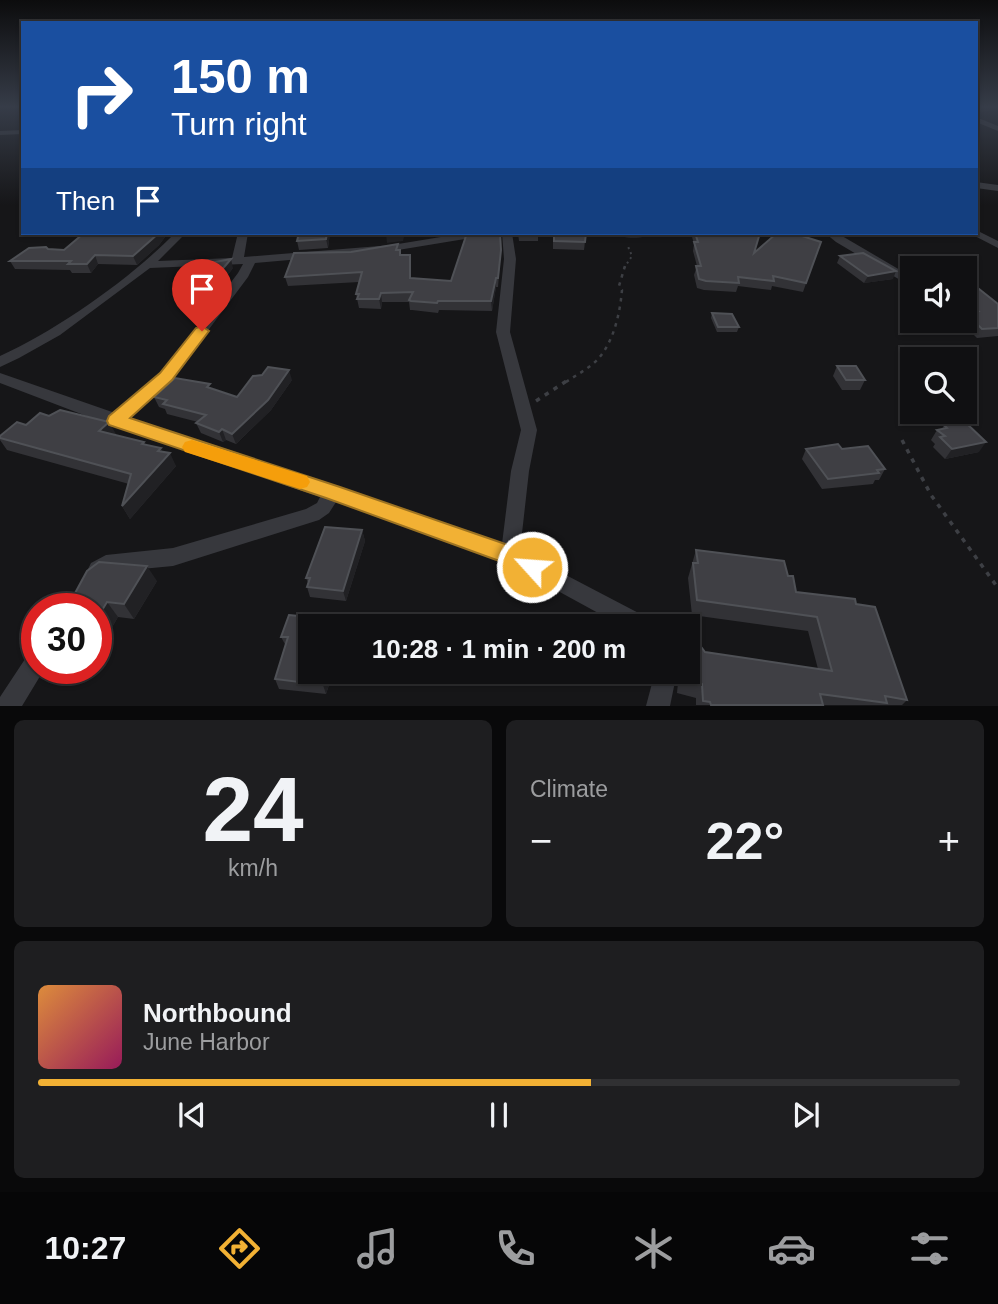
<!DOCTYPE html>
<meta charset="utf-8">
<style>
body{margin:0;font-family:Arial,sans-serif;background:#1e1e20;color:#f1f3f6;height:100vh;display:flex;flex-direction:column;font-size:26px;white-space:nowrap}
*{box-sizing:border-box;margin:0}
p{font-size:23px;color:#9c9d9f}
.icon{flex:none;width:38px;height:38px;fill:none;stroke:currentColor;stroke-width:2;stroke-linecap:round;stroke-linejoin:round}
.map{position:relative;height:706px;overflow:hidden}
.drawer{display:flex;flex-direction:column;gap:14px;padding:14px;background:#09090a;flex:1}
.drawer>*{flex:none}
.hud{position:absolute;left:21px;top:21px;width:957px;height:214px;border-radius:0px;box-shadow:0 2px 5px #0004,0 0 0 2px #303032;background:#1a4fa0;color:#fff;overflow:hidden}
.controls{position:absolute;left:900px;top:256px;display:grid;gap:14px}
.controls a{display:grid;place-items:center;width:77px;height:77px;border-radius:0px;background:#101012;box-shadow:0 2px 5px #0004,0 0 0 2px #303032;font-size:35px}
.speed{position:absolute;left:21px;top:593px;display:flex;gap:14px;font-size:35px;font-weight:700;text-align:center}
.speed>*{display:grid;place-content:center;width:91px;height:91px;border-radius:50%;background:#101012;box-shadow:0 2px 5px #0004,0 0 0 2px #303032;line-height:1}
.speed .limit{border:10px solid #d22;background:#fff;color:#111}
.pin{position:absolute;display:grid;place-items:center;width:60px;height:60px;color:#fff;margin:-72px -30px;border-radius:50% 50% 50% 0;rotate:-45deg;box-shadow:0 0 7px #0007}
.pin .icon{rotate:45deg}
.me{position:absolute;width:77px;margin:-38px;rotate:296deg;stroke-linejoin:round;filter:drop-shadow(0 0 5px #0008)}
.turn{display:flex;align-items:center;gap:24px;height:147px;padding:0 35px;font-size:32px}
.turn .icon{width:91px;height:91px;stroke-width:2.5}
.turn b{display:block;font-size:49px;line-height:60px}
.then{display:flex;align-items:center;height:66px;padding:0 35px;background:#0003;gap:14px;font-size:26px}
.big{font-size:52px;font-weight:600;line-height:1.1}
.drawer .widget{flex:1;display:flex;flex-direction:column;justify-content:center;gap:10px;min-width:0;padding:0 24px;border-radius:10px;background:#1e1e20}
.drawer .dial{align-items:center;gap:0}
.dial b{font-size:91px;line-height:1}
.song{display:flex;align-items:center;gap:21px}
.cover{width:84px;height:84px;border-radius:10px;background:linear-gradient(135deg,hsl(30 70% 55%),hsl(330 70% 35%))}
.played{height:7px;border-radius:4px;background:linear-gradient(90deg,#f2b134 60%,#303032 60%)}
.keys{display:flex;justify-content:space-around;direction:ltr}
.heat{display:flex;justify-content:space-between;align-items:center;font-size:38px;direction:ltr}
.drawer .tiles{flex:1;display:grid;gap:14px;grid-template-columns:1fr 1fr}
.widget:last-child{grid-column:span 2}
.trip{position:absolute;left:298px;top:614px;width:402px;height:70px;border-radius:0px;background:#101012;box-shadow:0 2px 5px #0004,0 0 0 2px #303032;font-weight:600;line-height:70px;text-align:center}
.dock{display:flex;height:112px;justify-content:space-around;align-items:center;background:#060607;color:#9c9d9f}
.dock .icon{width:49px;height:49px}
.dock .selected{color:#f2b134}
.dock b{font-size:32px;color:#f1f3f6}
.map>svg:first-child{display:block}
</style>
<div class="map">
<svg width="998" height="706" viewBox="0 0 998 706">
<rect width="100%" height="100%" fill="#161618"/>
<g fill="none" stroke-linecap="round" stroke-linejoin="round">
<!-- path-far2 -->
<polyline stroke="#3d3f44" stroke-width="2" stroke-dasharray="2 3.5" stroke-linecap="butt" points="624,268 632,256 627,244"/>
<!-- path-far1 -->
<path stroke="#3d3f44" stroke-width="2.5" stroke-dasharray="3.5 5" stroke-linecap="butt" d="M566,382C576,375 590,368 598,359C614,341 620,313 622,290L619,286L625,266"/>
<!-- path -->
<g stroke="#3d3f44" stroke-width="3.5" stroke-dasharray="4.5 6" stroke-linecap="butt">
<polyline points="536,401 568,380"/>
<polyline points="902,440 931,495 998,588"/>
</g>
<!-- street -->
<g fill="#37383d" fill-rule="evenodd">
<polygon points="976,117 998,126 998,131 976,122"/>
<polygon points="23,130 23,134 0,135 0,131"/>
<polygon points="976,182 998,185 998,191 976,188"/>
<polygon points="976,230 998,241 998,248 969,233 976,233"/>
<path d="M175,233H186L158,261L232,258L238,233H248L244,257L392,245L465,233H488L483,236L392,251L255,263L248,277L171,380L129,418L339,487L340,489L502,544L511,471L521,430L496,332L504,259L502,233H512L516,259L510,332L537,430L529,471L520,551L650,619L652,626H622L503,561L336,502L329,513L319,520L173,566L110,572L98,578L91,575L88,569L91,563L106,555L173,548L306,509L317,503L320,497L110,425L0,383V373L115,413L161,374L238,273L243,264L150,268L60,335L19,358L0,367V356C59,329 130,279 175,233Z"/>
<path d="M610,233H657C648,239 619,239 610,233Z"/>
<polygon points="825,233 837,233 912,277 912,287 836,242"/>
<polygon points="37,650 37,668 45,668 22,706 0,706 0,697 29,653"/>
<polygon points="655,672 677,672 670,706 646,706"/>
</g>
</g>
<!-- wall -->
<g fill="#323236">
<polygon points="976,107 998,107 980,112 976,110"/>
<polygon points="84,233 168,233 159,245 137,265 98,264 91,273 72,273 70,270 15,269 10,261 48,249 64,250"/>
<polygon points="330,233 328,248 299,250 297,241"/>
<polygon points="518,233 538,233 538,241 519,241"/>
<polygon points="553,233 586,233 584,250 553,249"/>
<polygon points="691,233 760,233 754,253 777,233 808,233 804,236 821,242 803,292 772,286 771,290 738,286 736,292 704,290 697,288 694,275 697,266 693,251 694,244"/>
<polygon points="400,250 401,255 410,255 411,278 451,281 501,250 498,287 496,287 492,311 439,310 438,313 412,310 410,310 409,302 382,302 381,309 359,308 356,294 359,282 288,286 285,277 351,252"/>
<polygon points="840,256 893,279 864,283 837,263"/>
<polygon points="910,258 953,268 912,268 912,271 906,267"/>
<polygon points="233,268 217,289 212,289 210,292 193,291 190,282"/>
<polygon points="964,277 998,304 998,336 977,338 960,321 964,320"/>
<polygon points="712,313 739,327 737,332 717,332 711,318"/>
<polygon points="837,366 865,380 860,390 842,390 833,376"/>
<polygon points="292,380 271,410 236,444 226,440 223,442 201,433 196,423 198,422 167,414 165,409 159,407 154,397 212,389 237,397"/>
<polygon points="944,425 979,452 945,459 933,447 935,444 931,440 937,430 942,429"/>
<polygon points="116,434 115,435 144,442 145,445 162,452 176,466 130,519 122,506 129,484 7,450 0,440 0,436"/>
<polygon points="806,449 842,449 885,469 879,480 875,480 873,484 822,489 802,459"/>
<polygon points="362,530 365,541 346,601 310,597 307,587 308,583 306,578"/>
<polygon points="696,550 788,576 796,592 856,604 907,700 902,705 696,705 696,698 677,693 679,672 688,672 699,644 705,652 818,669 808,631 692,615 688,578"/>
<polygon points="157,581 134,619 118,617 104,641 96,641 96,609 56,609"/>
<polygon points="310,626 310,672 333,673 326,694 279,689 275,679 286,646 281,637"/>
</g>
<!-- shaded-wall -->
<g fill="#212124">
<polygon points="982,107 998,107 998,110 980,112"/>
<polygon points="159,233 168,233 159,245 137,265 133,256"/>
<polygon points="327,233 330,233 328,248 326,239"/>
<polygon points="401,233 405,233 403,241 387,243 386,235"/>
<polygon points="95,255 98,264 91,273 87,264"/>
<polygon points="231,259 233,268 217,289 214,279"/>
<polygon points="896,271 893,279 864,283 868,276"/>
<polygon points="496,278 496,287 492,311 491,301"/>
<polygon points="209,279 212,289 210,292 207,283"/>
<polygon points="381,293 382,302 381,309 379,299"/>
<polygon points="289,370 292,380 271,410 236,444 232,434"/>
<polygon points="109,422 116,434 106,444 99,431"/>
<polygon points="222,429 226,440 223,442 219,432"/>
<polygon points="986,442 979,452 945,459 952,449"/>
<polygon points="161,448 165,458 170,453 176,466 130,519 122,506"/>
<polygon points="362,530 365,541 346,601 343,591"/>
<polygon points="147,566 157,581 134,619 124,604"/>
<polygon points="107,602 118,617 104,641 96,631 96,620"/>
<polygon points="327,672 333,672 326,694 323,685"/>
</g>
<!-- building -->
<g fill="#3f3f44" stroke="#4f5156" stroke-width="2">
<polygon points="84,233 159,233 133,256 95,255 87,264 68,264 71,261 10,261 29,248 46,247 48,249 64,250"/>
<polygon points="299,233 327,233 326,239 297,241"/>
<polygon points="467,233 500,233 501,250 498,278 496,278 491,301 438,301 437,303 411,301 409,300 413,292 381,293 379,299 357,299 359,294 356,294 362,272 285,277 294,253 351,252 398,244 396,250 400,250 400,255 410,255 410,278 451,281"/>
<polygon points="554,233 586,233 585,242 554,241"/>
<polygon points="695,233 760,233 754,253 777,233 801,233 799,235 821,242 806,283 773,276 774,281 738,277 739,283 706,281 699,279 696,266 701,266 694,242 698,242"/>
<polygon points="863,253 896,271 868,276 840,256"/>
<polygon points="938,256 953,268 922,268 910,258"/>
<polygon points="231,259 214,279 209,279 207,283 190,282 205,264"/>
<polygon points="964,277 998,304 998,328 982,329 965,312 978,311 964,301"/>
<polygon points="712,313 732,314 739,327 718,327"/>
<polygon points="837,366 856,366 865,380 846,380"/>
<polygon points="268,367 289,370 268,400 232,434 222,429 219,432 196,423 206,415 163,404 167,400 154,397 175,378 210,384 207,387 237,397 253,376 262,375"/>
<polygon points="60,410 109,422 99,431 144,442 142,444 161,448 158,451 170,453 122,506 131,474 0,438 0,436 17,422 26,425 40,413 49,416"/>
<polygon points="964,421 986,442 952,449 940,437 945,436 937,430 947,428 944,425"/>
<polygon points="838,444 842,449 868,446 885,469 877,470 879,473 828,479 806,449"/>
<polygon points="325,527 362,530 343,591 307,587 310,578 306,578"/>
<polygon points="696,550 784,561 788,576 793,576 796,592 855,599 856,604 875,607 907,700 885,696 887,703 820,694 823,705 711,705 710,702 703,701 702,684 683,680 683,672 688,672 688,628 699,622 699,644 705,652 832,671 817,617 697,600 693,563 698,563"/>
<polygon points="99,562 147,566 124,604 107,602 96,620 96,609 56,609 65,597 74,595 87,571"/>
<polygon points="289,615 346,621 345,626 310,626 310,672 327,672 323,685 275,679 288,637 281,637"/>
</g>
<!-- sky -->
<linearGradient id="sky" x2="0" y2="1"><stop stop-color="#0c0c0d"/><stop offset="0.52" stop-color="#363c48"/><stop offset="1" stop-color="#363c48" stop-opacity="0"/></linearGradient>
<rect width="998" height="205" fill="url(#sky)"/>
<!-- route -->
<polygon fill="#f2b134" stroke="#9d7322" stroke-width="2" points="202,326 209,331 172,380 130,418 340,487 517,548 540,560 543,567 540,574 532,577 502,562 326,498 109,425 107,421 109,416 160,373 196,328"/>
<!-- slow -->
<polygon fill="#f59e0b" points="192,440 307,476 310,482 307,487 300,489 185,452 182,447 185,442"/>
</svg>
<div class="controls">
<a><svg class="icon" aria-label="sound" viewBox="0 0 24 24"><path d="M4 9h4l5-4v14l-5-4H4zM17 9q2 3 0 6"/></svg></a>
<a><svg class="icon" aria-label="search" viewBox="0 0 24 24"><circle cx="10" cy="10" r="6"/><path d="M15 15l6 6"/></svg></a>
</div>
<div class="speed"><div class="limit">30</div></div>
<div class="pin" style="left:202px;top:331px;background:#d93025"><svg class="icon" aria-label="arrive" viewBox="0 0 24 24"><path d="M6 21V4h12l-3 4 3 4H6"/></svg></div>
<svg class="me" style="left:532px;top:567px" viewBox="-20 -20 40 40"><circle r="17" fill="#f2b134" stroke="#fff" stroke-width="3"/><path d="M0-11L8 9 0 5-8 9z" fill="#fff"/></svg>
<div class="trip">10:28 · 1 min · 200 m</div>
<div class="hud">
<div class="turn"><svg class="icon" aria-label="right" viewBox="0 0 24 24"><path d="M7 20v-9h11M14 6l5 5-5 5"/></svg><div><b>150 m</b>Turn right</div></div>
<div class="then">Then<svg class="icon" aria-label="arrive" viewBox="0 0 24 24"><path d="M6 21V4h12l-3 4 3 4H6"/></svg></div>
</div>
</div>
<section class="drawer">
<div class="tiles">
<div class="widget dial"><b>24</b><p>km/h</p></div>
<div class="widget"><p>Climate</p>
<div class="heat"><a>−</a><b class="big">22°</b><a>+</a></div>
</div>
<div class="widget">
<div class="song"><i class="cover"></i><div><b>Northbound</b><p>June Harbor</p></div></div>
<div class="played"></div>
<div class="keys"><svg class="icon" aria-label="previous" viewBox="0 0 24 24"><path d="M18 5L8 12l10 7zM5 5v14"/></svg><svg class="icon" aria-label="pause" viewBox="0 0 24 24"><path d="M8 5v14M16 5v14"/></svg><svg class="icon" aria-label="next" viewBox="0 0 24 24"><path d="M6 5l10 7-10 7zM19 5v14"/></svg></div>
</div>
</div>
</section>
<nav class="dock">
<b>10:27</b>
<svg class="icon selected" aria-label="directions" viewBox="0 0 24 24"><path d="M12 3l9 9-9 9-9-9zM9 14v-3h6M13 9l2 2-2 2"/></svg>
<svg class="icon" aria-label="music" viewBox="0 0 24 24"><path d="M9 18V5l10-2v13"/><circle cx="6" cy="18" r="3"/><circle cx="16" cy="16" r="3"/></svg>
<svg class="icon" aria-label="phone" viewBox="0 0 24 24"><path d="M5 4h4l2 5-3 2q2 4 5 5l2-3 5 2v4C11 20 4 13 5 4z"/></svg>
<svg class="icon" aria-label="climate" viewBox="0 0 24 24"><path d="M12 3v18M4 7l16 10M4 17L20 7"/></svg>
<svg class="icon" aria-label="car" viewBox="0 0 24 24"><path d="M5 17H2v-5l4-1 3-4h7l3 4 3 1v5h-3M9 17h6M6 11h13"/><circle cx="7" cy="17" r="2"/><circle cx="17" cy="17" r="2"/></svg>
<svg class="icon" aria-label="filters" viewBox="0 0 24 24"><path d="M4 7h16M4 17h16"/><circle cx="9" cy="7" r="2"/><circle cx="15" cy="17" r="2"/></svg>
</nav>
